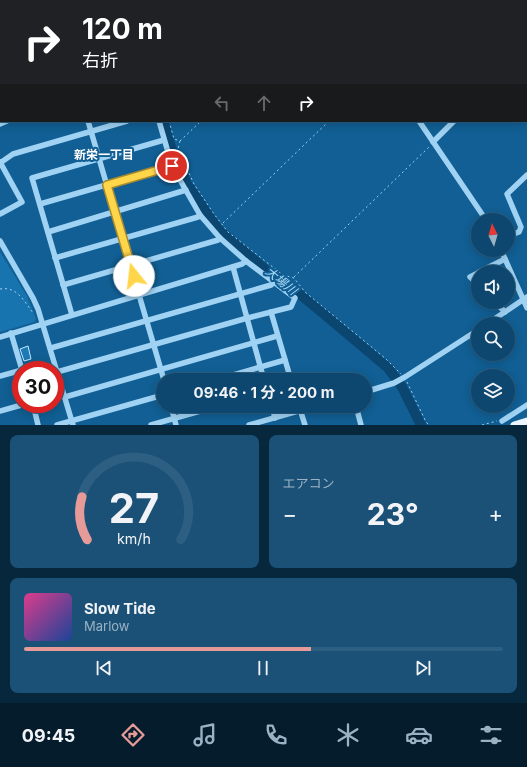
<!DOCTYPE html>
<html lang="ja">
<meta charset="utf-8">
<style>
body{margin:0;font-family:Inter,"Noto Sans JP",sans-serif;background:#1b5177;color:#f1f3f6;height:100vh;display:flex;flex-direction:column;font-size:15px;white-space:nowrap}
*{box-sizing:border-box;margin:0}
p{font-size:13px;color:#9ab2c3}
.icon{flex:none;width:22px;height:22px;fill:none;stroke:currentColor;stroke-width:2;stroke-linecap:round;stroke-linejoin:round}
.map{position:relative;height:425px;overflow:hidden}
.side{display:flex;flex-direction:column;gap:10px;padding:10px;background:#07273d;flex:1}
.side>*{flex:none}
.banner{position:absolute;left:0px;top:0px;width:527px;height:122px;box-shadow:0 2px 10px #0003,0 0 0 1px #2d5f82;background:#202124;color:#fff;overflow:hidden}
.needle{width:26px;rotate:355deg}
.controls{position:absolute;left:471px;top:213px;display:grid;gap:8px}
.controls a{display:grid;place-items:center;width:44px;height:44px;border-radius:50%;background:#0d476f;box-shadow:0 2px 10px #0003,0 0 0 1px #2d5f82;font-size:20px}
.speed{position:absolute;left:12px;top:361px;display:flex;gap:8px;font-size:20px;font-weight:700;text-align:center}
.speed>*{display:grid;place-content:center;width:52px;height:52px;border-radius:50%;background:#0d476f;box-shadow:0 2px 10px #0003,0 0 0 1px #2d5f82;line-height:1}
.speed .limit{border:6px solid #d22;background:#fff;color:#111}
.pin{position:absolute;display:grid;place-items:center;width:34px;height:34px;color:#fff;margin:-17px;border:2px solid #fff;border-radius:50%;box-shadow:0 1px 4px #0007}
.me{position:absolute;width:44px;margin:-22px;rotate:344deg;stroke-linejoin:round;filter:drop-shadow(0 0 3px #0008)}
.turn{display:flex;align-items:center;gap:14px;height:84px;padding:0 16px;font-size:18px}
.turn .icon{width:52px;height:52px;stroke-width:2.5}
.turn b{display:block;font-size:28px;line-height:34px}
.lanes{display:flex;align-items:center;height:38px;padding:0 16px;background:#0003;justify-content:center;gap:20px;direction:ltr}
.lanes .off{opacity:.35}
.big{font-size:30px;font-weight:700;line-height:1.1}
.side .widget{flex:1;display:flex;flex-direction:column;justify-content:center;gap:6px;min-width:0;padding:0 14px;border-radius:8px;background:#1b5177}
.side .dial{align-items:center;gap:0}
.dial svg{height:104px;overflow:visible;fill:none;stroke:#2d5f82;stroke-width:7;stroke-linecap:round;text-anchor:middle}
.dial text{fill:#f1f3f6;stroke:none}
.song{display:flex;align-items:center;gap:12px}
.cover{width:48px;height:48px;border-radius:6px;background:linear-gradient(135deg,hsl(330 70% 55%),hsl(220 70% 35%))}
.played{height:4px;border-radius:2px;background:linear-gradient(90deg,#e69b98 60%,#2d5f82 60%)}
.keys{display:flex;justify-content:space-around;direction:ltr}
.heat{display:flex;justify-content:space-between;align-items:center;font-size:22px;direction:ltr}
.side .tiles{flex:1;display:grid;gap:10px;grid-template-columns:1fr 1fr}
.widget:last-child{grid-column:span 2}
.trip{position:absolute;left:156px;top:373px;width:216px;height:40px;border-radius:20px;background:#0d476f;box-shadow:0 2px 10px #0003,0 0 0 1px #2d5f82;font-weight:700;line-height:40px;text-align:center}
.dock{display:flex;height:64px;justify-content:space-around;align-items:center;background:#051c2c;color:#9ab2c3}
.dock .icon{width:28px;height:28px}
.dock .active{color:#e69b98}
.dock b{font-size:18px;color:#f1f3f6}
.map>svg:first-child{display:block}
</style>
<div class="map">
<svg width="527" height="425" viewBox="0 0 527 425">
<rect width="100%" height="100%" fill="#115f94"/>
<!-- green -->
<polygon fill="#1874af" points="0,252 27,296 36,319 34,322 0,332"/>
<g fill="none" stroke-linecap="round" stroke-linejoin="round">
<!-- river -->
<g stroke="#0a4670" stroke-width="10">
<polyline points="95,0 97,1"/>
<polyline points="163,121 173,154 187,184 219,230 267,271 286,283 319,310 388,368 402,387 421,425"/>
</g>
</g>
<!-- building -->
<polygon fill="#1e79b4" stroke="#c7e8fd" points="28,346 31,359 24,361 20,349"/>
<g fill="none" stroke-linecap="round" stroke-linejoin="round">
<!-- path -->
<g stroke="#9fd2f3" stroke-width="1" stroke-dasharray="2 3" stroke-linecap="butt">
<polyline points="199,1 200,0"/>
<polyline points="327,1 328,0"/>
<polyline points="169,121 174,139 180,141 178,149 194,184 214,214 228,232 283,275 294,278 305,292 386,359 401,374"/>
<polyline points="180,141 201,121"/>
<polyline points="223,223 329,121"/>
<polyline points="294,277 430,146"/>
<path d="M0,289C18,286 24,302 34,314"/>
<polyline points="407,382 426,422 429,425"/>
<polyline points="482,425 497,421"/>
</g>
<!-- minor -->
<g stroke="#9fd2f3" stroke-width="5.5">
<polyline points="83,0 86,1"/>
<polyline points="3,1 5,0"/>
<polyline points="74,1 75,0"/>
<polyline points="102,1 103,0"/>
<polyline points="461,1 462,0"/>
<polyline points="0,42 1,41"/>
<polyline points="0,75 1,74"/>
<polyline points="88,121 164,380"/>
<polyline points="419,121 486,220"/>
<polyline points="0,124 7,121"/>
<polyline points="433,142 454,121"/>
<polyline points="0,162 22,202 0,214"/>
<polyline points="0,163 13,154 127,121"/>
<polyline points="40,204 172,166"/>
<polyline points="48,232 186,190"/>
<polyline points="508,236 519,232 521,227 507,194 527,175"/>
<polyline points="0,241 33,298 38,309 73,425"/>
<polyline points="501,250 527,308"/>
<polyline points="55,258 198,217 200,215"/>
<polyline points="233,267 264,380"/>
<polyline points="479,272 505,259"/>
<polyline points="478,273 470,277 478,284"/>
<polyline points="63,285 218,240 220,238"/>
<polyline points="495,302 505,312"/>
<polyline points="271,312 291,380"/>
<polyline points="72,315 32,178 164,140"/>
<polyline points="487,324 527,297"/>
<polyline points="11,333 22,370"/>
<polyline points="0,337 242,264 246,261"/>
<polyline points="51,348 271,285 274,282"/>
<polyline points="57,372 244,319 291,307 295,298 246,261 220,238 200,215 172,166 159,121"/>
<polyline points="0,376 22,370"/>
<polyline points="216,380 285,360"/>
<polyline points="365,392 394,383 405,377 478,330"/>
<polyline points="65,397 277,336"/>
<polyline points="33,404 38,425"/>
<polyline points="171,406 176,425"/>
<polyline points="272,406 275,418"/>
<polyline points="299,406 305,425"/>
<polyline points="356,406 361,425"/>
<polyline points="0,411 25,404"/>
<polyline points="502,421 527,405"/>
<polyline points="57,425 163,395"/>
<polyline points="151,425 218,406"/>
<polyline points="249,425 316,406"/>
</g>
<!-- major -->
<g stroke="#ebf6ff" stroke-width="7">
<polyline points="402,0 403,1"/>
<polyline points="526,69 527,70"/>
<polyline points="514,425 527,421"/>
</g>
</g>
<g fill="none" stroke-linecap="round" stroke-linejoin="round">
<!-- route casing -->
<g stroke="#a68a30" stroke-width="10">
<polyline id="route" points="134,276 107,185 172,166"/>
</g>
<!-- route -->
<use href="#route" stroke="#ffd54a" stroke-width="7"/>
</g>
<g text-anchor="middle" stroke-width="4" stroke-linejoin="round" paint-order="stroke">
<!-- neighbourhood labels -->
<g font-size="12" font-weight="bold" fill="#fff" stroke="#115f94">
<text x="104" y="159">新栄一丁目</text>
</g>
<!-- water labels -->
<g font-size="12" font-style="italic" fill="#abdcfa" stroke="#115f94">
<text transform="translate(281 281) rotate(39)" y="4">大場川</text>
</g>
</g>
</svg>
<div class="controls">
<a><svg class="needle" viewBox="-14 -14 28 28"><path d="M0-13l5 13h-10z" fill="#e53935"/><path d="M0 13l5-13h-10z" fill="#9ab2c3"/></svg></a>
<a><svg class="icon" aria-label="sound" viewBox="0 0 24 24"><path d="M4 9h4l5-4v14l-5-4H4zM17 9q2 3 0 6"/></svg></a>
<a><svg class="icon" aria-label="search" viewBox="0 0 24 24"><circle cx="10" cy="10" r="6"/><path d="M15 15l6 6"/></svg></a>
<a><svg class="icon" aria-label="layers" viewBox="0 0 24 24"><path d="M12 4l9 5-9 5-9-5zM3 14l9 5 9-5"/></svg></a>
</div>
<div class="speed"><div class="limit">30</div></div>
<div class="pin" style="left:172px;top:166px;background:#d93025"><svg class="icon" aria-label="arrive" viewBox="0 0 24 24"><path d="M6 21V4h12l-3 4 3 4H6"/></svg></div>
<svg class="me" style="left:134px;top:276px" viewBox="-20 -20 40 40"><circle r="19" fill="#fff"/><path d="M0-13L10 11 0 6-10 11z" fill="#ffd54a"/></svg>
<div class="trip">09:46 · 1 分 · 200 m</div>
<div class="banner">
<div class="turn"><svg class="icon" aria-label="right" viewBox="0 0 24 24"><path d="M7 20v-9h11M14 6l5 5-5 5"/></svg><div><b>120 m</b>右折</div></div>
<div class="lanes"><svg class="icon off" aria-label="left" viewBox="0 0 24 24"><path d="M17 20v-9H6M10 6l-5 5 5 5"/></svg><svg class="icon off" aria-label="ahead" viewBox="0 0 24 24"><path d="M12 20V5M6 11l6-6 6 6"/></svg><svg class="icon" aria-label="right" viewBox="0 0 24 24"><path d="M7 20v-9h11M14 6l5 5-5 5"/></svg></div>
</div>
</div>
<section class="side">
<div class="tiles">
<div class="widget dial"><svg viewBox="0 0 100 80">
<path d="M14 69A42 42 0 1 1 86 69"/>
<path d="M14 69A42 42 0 0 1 10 36" stroke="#e69b98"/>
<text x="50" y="56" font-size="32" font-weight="700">27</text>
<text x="50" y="72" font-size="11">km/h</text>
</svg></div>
<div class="widget"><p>エアコン</p>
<div class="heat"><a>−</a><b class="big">23°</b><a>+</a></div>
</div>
<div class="widget">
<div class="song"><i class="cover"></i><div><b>Slow Tide</b><p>Marlow</p></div></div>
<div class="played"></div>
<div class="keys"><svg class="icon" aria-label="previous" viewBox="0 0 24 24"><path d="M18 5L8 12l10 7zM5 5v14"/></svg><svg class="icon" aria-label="pause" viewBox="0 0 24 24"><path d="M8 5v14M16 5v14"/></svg><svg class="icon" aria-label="next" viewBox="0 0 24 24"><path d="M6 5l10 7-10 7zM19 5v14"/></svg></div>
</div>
</div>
</section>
<nav class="dock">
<b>09:45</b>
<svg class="icon active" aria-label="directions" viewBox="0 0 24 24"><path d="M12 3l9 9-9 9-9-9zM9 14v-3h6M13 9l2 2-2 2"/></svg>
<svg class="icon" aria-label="music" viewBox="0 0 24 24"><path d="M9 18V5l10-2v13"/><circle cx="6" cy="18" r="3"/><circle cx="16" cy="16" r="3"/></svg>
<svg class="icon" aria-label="phone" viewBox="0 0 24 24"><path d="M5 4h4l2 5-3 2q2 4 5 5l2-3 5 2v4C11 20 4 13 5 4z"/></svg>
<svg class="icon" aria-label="climate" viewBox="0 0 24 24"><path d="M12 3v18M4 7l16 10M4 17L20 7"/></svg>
<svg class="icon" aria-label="car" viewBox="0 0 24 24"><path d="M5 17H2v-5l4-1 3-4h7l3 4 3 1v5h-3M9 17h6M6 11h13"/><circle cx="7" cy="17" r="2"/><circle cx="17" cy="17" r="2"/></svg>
<svg class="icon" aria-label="filters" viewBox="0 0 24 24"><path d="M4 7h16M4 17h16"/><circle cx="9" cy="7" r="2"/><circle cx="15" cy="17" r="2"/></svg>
</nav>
